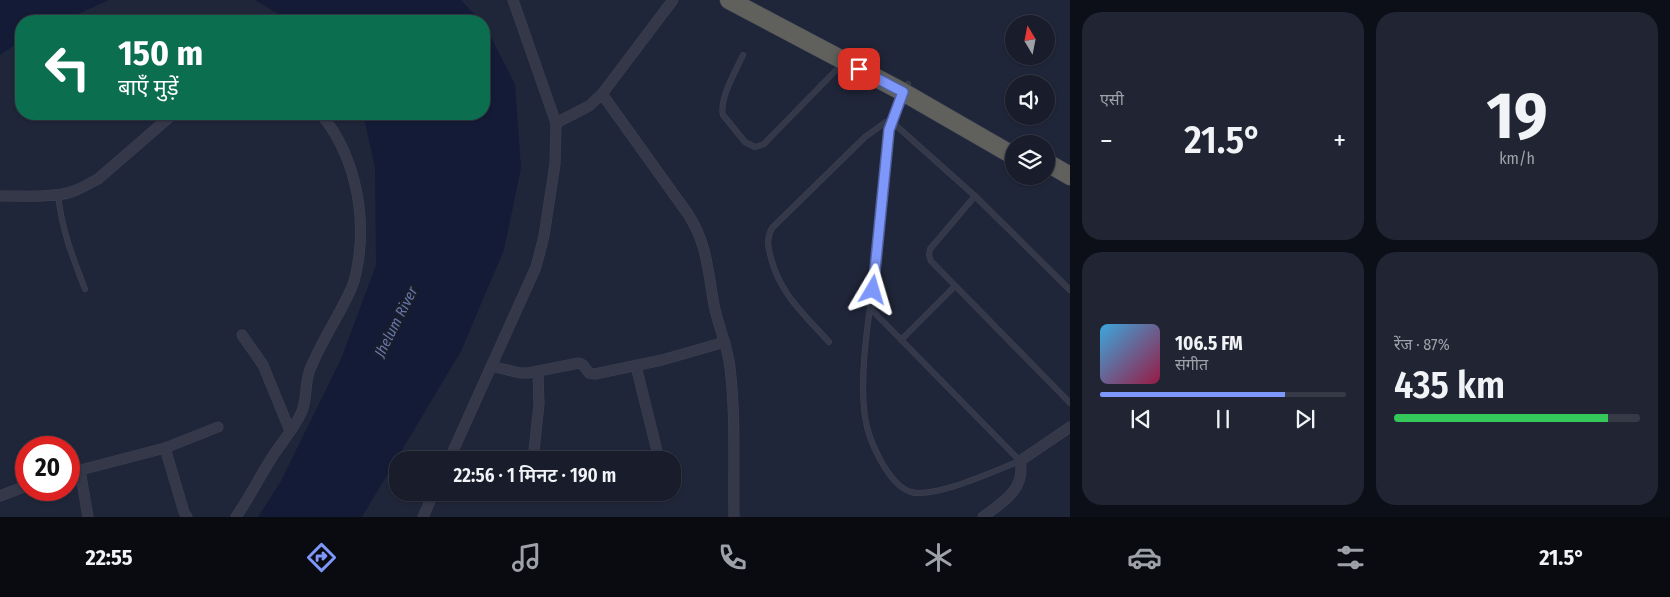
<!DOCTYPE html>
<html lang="hi">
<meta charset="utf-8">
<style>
body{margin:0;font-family:"Fira Sans Condensed","Noto Sans Devanagari",sans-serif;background:#212533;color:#f1f3f6;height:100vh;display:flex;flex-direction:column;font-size:19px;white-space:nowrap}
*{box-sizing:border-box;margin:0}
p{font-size:16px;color:#9fa1a9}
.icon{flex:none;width:28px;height:28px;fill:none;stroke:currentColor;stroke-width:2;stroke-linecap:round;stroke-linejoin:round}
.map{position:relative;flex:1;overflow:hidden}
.drawer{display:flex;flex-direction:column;gap:12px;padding:12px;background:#0d0f18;width:600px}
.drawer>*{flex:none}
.banner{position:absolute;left:15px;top:15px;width:475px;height:105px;border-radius:20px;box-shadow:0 1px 4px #0004,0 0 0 1px #363a47;background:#0b6e4f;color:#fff;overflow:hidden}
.needle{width:32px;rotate:350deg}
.buttons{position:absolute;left:1005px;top:15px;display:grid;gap:10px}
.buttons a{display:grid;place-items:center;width:50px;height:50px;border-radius:50%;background:#181c2b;box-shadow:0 1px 4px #0004,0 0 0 1px #363a47;font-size:25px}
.speed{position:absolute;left:15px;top:436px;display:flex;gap:10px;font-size:25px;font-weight:700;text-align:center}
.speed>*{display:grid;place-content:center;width:65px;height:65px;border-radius:50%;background:#181c2b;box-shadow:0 1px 4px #0004,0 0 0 1px #363a47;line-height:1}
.speed .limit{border:8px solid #d22;background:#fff;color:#111}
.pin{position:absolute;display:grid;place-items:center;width:42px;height:42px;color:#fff;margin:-21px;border-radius:10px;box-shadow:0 2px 8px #0006}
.me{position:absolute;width:55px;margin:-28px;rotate:7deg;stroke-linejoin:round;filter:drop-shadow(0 0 4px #0008)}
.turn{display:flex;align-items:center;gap:18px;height:105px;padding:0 20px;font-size:22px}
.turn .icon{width:65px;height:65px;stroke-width:2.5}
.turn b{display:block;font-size:35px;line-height:42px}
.big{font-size:38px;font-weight:600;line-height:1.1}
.drawer .tile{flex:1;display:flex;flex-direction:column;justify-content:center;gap:8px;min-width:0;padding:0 18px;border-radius:20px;background:#212533}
.drawer .dial{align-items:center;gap:0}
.dial b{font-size:65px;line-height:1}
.song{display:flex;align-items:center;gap:15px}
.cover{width:60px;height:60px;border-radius:8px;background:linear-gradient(135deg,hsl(200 70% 55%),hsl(340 70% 35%))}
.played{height:5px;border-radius:2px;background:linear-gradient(90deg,#7e97fa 75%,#363a47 75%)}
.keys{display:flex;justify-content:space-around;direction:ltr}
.heat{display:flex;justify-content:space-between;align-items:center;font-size:28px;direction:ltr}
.charge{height:8px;border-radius:4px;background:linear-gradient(90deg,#34c759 87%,#363a47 0)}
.drawer .tiles{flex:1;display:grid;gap:12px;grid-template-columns:repeat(2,1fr)}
.trip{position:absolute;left:389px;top:451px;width:292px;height:50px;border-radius:20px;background:#181c2b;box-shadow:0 1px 4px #0004,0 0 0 1px #363a47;font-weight:600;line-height:50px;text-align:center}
.dock{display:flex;height:80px;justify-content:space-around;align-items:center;background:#0a0b11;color:#9fa1a9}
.dock .icon{width:35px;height:35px}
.dock .selected{color:#7e97fa}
.dock b{font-size:22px;color:#f1f3f6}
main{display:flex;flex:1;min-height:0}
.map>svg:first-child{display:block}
</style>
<main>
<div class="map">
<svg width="1070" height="517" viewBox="0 0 1070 517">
<rect width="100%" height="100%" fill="#202639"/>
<!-- water -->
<g fill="#141b36">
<polygon points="0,0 109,0 63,21 21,21 21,41 0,55"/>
<polygon points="255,0 461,0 481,21 290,21"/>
<polygon points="484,24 515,84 521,168 504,250 461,351 362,517 258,517 281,481 341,359 376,265 375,167 363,114 484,114"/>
</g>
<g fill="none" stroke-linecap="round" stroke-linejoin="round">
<!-- service casing -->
<g stroke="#3d4253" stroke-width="6">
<g id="service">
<path d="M743,55C736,70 719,99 723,115L745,142L755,147L764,144L845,61L851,52"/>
<path d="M58,195C62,230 72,256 85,289"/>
<polyline points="975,196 930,249 929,255 931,261 1070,403"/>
<path d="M871,309L1020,461C996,470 935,499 911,492C888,485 868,439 865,417C858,365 872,302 878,250C881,222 883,195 886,167C887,154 887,141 890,129C892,114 900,97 908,84"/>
<polyline points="901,340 955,286"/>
<path d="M829,342C805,315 780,294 771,258C768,247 766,239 772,228L865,137L886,122L891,121L975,196L1070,290"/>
</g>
</g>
<!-- minor casing -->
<g stroke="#3d4253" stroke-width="11">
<g id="minor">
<path d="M602,94L688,214C707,243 708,271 714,305C718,326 728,346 730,368C736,417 733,468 734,517"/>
<polyline points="556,123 589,106 602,94 673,0"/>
<path d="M0,196C20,196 56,198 74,191C82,188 90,183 98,179L173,114"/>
<polyline points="242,335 263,365 290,431"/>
<polyline points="491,366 520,373 528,373 579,363 583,365 589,373 595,374 662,360 725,342"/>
<polyline points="636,366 659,459"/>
<polyline points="165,448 218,427"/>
<polyline points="449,460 536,267 544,236 555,164 556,123 513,0"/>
<polyline points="533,460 539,404 538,371"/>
<polyline points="80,470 88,517"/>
<polyline points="69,473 165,448 184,512 187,517"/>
<polyline points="0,496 26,486"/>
<path d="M236,517C249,498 259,478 271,459C281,443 295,428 302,411C308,397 304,381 311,367C322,340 339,316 351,289C356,279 357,268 359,256C365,207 353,153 321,114"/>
<polyline points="423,517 434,492"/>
<path d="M983,517C1003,502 1026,489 1020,461L1070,427"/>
</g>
</g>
<!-- trunk casing -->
<g stroke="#3b4051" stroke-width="19">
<g id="trunk">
<polyline points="729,0 903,92 1014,156"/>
<polyline points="1046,162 1070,176"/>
</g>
</g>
<!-- service -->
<use href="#service" stroke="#343849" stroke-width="5"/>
<!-- minor -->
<use href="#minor" stroke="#343849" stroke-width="10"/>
<!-- trunk -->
<use href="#trunk" stroke="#60605c" stroke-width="18"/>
</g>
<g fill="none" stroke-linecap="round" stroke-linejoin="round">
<!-- route casing -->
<g stroke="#5262a2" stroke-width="12">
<polyline id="route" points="859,69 903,92 889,130 873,290"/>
</g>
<!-- route -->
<use href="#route" stroke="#7e97fa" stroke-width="9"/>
</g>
<g text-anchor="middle" stroke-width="5" stroke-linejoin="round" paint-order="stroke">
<!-- water labels -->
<g font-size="15" font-style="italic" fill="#6675a6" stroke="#191e2d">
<text transform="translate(396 322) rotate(-63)" y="5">Jhelum River</text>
</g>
</g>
</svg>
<div class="buttons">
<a><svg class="needle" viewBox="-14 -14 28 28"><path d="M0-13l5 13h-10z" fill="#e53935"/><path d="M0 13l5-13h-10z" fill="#9fa1a9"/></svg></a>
<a><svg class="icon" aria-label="sound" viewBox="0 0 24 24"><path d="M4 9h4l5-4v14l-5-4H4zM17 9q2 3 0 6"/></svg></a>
<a><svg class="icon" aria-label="layers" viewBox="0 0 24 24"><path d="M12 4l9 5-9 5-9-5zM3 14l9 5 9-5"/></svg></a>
</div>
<div class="speed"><div class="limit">20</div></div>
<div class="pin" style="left:859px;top:69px;background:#d93025"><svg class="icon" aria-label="arrive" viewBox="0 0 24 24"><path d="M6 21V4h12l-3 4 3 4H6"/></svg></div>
<svg class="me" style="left:873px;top:290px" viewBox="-20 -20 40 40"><path d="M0-17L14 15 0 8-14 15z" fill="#7e97fa" stroke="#fff" stroke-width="4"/></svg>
<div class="trip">22:56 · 1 मिनट · 190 m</div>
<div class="banner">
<div class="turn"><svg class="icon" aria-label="left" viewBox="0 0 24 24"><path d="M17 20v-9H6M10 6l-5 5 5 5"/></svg><div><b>150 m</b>बाएँ मुड़ें</div></div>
</div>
</div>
<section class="drawer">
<div class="tiles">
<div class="tile"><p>एसी</p>
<div class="heat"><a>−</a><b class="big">21.5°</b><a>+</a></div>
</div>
<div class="tile dial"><b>19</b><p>km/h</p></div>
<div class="tile">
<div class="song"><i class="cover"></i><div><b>106.5 FM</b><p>संगीत</p></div></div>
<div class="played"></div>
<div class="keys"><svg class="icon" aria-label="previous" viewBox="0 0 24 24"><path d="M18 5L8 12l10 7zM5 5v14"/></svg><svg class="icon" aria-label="pause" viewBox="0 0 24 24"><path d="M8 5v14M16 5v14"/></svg><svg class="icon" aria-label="next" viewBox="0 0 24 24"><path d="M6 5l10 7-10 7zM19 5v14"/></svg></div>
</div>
<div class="tile"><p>रेंज · 87%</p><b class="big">435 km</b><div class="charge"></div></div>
</div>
</section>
</main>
<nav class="dock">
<b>22:55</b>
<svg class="icon selected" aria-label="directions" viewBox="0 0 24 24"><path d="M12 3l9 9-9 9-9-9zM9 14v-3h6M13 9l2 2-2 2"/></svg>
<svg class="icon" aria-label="music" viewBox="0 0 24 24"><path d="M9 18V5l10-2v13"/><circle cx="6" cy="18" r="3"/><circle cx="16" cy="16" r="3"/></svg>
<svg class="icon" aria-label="phone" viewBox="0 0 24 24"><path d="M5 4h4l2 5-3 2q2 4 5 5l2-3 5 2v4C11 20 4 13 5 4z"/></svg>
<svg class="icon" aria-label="climate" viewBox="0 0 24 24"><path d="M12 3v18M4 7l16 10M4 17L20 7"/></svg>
<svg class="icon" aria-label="car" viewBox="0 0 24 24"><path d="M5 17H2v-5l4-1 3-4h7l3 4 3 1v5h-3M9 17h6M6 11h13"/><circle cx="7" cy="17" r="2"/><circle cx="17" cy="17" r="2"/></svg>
<svg class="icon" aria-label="filters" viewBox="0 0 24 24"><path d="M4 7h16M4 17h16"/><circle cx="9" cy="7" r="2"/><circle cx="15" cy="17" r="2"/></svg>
<b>21.5°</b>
</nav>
